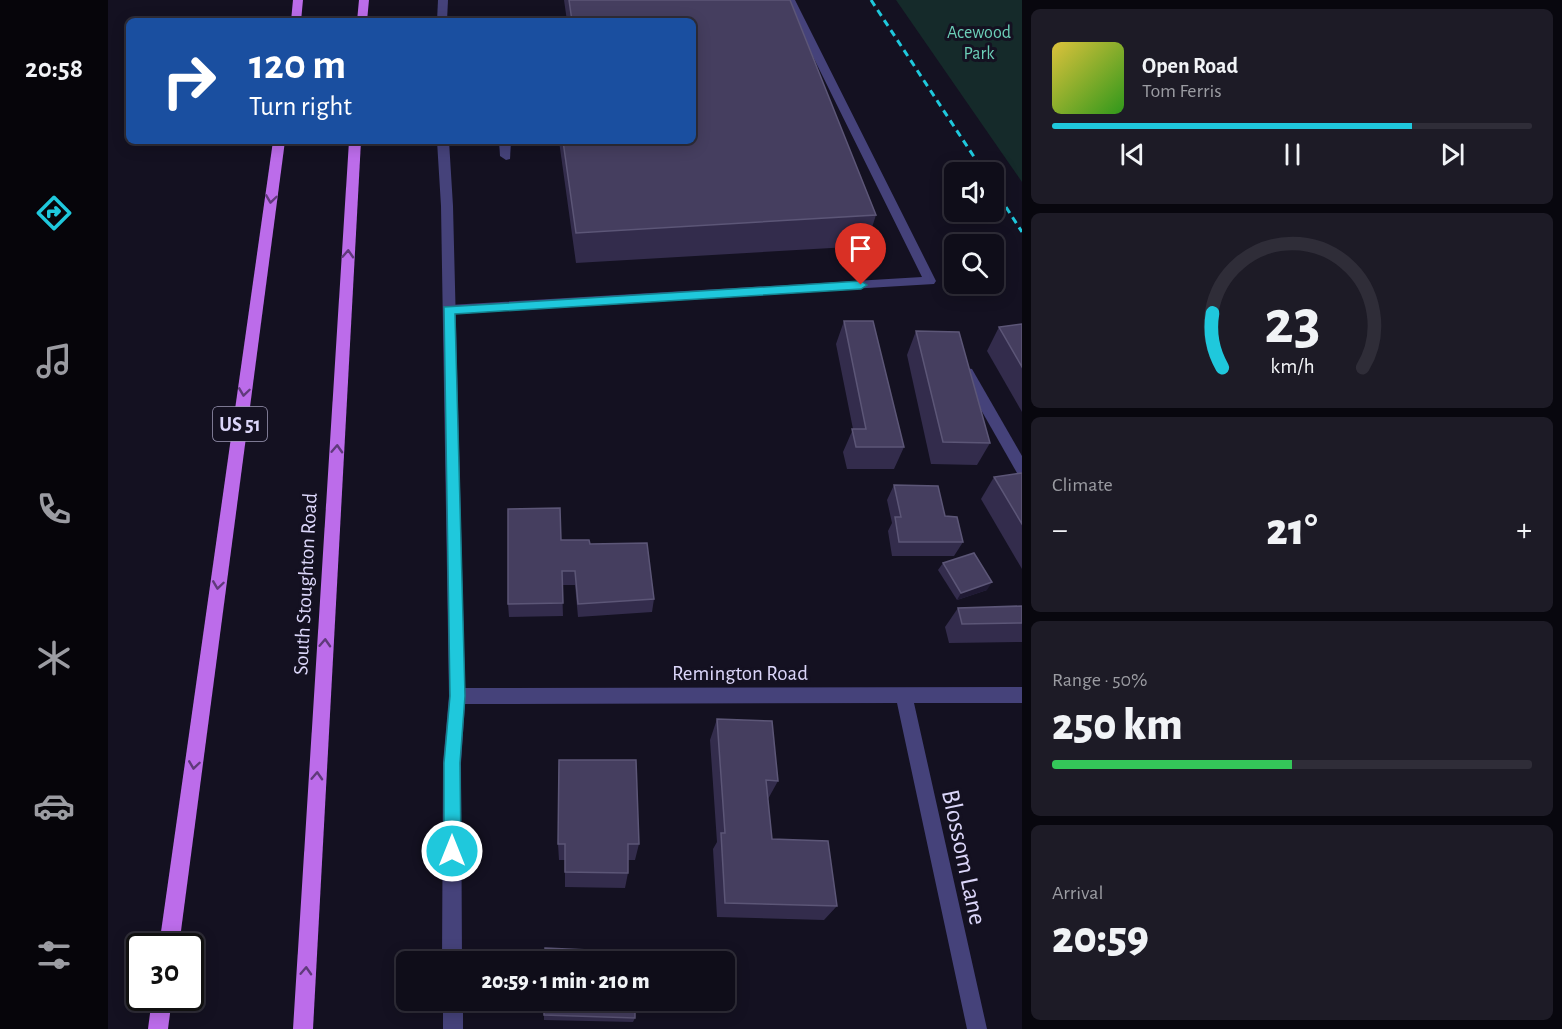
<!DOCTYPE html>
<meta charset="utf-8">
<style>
body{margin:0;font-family:"Alegreya Sans",sans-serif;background:#1d1b26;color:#f1f3f6;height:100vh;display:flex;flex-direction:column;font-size:22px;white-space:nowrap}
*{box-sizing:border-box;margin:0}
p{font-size:20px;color:#9b9ca2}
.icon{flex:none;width:33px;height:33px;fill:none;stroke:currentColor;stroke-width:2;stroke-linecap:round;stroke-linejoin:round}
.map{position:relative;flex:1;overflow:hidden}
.details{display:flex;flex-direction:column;gap:9px;padding:9px;background:#08070e;width:540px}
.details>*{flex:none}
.guide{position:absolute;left:18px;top:18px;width:570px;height:126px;border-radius:9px;box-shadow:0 3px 15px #0003,0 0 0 2px #2f2d38;background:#1a4fa0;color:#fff;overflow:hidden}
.controls{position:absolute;left:836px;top:162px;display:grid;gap:12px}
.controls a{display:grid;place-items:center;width:60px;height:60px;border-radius:9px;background:#0f0d19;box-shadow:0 3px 15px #0003,0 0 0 2px #2f2d38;font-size:30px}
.speed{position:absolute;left:18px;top:933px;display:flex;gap:12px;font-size:30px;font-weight:700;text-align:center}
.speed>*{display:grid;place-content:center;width:78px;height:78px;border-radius:50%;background:#0f0d19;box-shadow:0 3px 15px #0003,0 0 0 2px #2f2d38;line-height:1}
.speed .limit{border:3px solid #111;border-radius:9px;background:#fff;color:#111}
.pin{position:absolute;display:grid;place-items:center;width:51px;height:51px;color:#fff;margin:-62px -26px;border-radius:50% 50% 50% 0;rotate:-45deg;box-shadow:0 0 6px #0007}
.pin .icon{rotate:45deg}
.me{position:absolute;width:66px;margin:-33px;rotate:0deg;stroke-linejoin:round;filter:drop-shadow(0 0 4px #0008)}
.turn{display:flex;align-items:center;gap:21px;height:126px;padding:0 24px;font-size:27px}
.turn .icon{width:78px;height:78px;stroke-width:2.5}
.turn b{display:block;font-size:42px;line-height:51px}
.big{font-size:45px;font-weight:800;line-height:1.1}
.details .card{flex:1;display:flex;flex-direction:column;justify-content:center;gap:9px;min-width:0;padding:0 21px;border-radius:9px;background:#1d1b26}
.details .dial{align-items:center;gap:0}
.dial svg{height:156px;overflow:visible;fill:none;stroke:#2f2d38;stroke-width:7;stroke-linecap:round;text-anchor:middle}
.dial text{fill:#f1f3f6;stroke:none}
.song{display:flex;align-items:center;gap:18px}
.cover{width:72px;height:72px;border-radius:9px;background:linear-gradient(135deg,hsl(50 70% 55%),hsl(110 70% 35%))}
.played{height:6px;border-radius:3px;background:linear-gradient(90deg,#1fc8dc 75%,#2f2d38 75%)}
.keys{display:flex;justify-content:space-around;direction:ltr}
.heat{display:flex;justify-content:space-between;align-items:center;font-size:33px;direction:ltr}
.charge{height:9px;border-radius:4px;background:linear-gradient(90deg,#34c759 50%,#2f2d38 0)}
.trip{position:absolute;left:288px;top:951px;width:339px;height:60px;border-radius:9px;background:#0f0d19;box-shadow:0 3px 15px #0003,0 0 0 2px #2f2d38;font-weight:800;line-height:60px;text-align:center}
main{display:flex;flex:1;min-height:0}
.menu{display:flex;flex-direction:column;width:108px;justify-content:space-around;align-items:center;background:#06050a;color:#9b9ca2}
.menu .icon{width:42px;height:42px}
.menu .current{color:#1fc8dc}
.menu b{font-size:27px;color:#f1f3f6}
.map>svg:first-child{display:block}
</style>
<main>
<nav class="menu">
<b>20:58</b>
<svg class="icon current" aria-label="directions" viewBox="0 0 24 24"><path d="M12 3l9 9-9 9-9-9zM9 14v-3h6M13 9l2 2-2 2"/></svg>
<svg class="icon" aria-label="music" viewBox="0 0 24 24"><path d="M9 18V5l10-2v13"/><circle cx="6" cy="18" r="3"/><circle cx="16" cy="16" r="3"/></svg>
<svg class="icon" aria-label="phone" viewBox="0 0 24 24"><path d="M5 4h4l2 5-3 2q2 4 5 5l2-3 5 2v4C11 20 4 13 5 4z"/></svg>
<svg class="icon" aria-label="climate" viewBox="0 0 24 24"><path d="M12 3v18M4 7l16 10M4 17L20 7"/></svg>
<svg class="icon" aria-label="car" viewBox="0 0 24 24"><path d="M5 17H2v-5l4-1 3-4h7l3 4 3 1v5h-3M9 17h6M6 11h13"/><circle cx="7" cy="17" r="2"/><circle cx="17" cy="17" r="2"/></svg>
<svg class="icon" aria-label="filters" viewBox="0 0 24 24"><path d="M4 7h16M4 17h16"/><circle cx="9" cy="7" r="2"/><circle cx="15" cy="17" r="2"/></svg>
</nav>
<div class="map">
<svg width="914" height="1029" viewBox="0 0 914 1029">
<rect width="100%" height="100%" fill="#141121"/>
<!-- green -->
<polygon fill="#152a2a" points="788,0 914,0 914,182"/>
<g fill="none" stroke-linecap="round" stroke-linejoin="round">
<!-- lane -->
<g fill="#45427a" fill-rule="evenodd">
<polygon points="677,0 687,0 828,281 826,284 336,313 335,310 336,307 341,305 814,277"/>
<polygon points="391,141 403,141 402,159 398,160 392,156"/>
<polygon points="859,368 864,369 914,456 914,475 909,473 852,373"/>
</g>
<!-- street -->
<g fill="#45427a" fill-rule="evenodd">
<polygon points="330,0 340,0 339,21 329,21"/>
<polygon points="329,141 341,141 345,206 357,688 914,687 914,703 806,703 879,1029 859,1029 789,703 357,704 353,763 354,962 334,962 335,763 341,696 333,206"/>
<rect x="335" y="1000" width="20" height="29"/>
</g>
<!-- primary -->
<g fill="#bc6cea" fill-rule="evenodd">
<polygon points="185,0 195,0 193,21 183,21"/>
<polygon points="251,0 261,0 259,21 249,21"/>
<polygon points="165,141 177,141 71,946 51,946"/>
<polygon points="241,141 253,141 205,1029 185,1029"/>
<polygon points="44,998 64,998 60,1029 40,1029"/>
</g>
<!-- rail -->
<g stroke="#1fc8dc" stroke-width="3" stroke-dasharray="7 5" stroke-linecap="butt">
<polyline points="763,0 876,172"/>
<polyline points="885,187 914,232"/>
</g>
</g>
<!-- wall -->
<g fill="#332c4c">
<polygon points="456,0 682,0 768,215 758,246 468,263 451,141 585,141 585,21 459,21"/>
<polygon points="736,321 796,447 786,469 739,469 735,452 745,429 728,344"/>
<polygon points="914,324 914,412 879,351 891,327"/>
<polygon points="808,331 882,443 869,465 823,464 799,355"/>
<polygon points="914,473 914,569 873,499 886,477"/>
<polygon points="786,485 837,516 855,542 846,556 784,556 780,531 784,523 779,500"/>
<polygon points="453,540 482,544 546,599 544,612 470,617 467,585 454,585 455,616 401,617 400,604"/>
<polygon points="835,563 879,590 849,600 830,570"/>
<polygon points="914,606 914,642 841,643 837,627 850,608"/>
<polygon points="609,719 670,781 660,799 664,839 729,906 716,920 609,917 605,849 609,842 602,740"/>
<polygon points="450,844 531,844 527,860 520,860 520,873 517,888 457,887 457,860 451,860"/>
<polygon points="436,1015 527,1018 525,1022 436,1020"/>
</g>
<!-- shaded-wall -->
<polygon fill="#1f1933" points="884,582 879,590 849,600 853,593"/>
<!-- building -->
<g fill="#453e5f" stroke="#5c5677" stroke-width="1.5">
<polygon points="461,0 682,0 768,215 468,233 455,141 585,141 585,21 464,21"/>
<polygon points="736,321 765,321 796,447 748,447 744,429 758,429"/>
<polygon points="914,324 914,367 891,327"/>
<polygon points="808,331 851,332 882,443 835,442"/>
<polygon points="914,473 914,524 886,477"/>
<polygon points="786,485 830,486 837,516 849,517 855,542 791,542 787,517 793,517"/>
<polygon points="452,508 453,540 481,540 482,544 539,543 546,599 470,604 467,571 454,571 455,603 400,604 400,509"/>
<polygon points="866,553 884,582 853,593 835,563"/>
<polygon points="914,606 914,623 854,624 850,608"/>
<polygon points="609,719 664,721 670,781 658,780 664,839 720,841 729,906 617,903 613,833 617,833"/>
<polygon points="451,760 528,760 531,844 520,844 520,873 457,872 457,844 450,844"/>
<polygon points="437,948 526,952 526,962 437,962"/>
<polygon points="436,1000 527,1000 527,1018 436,1015"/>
</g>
<!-- one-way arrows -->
<defs><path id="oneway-chevron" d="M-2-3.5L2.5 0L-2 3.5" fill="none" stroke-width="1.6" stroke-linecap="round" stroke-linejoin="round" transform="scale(1.5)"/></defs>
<g stroke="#603a7b">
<use href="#oneway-chevron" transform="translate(163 199) rotate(98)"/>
<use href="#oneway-chevron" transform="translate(240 254) rotate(-87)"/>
<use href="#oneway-chevron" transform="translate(136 392) rotate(98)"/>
<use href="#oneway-chevron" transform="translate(229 449) rotate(-87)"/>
<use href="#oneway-chevron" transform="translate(110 585) rotate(98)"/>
<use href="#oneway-chevron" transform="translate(217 643) rotate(-87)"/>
<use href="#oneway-chevron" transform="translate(86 765) rotate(98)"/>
<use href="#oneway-chevron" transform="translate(209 776) rotate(-87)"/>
<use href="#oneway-chevron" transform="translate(198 971) rotate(-87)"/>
</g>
<!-- route -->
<polygon fill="#1fc8dc" stroke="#14828f" stroke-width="1.5" points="753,281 759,285 753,289 347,314 357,696 352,763 353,851 350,857 344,859 338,857 336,851 336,763 342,696 336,307"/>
<g text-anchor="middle" stroke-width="6" stroke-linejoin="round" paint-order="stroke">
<!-- far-park labels -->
<g font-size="18" fill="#6ccfb8" stroke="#141121">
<text x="871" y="38">Acewood<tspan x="871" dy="21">Park</tspan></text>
</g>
<!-- shield labels -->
<rect fill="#141121" stroke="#9f9bb8" stroke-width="1.5" x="105" y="407" width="54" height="34" rx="4.5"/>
<g font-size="20" font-weight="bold" fill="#dbd6f9">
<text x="132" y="431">US 51</text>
</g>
<!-- street labels -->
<g font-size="21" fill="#dbd6f9" stroke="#141121">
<text transform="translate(197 584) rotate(-87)" y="7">South Stoughton Road</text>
<text x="632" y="680">Remington Road</text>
</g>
<!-- near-street labels -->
<g font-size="26" fill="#dbd6f9" stroke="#141121">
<text transform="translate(857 857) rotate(78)" y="9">Blossom Lane</text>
</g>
</g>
</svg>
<div class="controls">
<a><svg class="icon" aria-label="sound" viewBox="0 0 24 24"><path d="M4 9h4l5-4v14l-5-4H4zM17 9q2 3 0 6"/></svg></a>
<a><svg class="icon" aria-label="search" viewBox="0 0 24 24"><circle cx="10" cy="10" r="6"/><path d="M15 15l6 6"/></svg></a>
</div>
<div class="speed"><div class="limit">30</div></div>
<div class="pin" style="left:753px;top:285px;background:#d93025"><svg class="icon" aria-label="arrive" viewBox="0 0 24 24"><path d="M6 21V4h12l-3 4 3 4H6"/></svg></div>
<svg class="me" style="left:344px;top:851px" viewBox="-20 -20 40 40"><circle r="17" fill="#1fc8dc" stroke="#fff" stroke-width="3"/><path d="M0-11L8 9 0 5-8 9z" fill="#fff"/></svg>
<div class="trip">20:59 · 1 min · 210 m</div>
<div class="guide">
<div class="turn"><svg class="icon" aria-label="right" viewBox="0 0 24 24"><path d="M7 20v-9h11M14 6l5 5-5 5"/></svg><div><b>120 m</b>Turn right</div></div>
</div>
</div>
<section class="details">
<div class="card">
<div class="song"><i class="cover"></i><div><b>Open Road</b><p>Tom Ferris</p></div></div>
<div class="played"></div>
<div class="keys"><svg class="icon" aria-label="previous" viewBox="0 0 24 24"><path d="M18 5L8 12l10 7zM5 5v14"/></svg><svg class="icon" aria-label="pause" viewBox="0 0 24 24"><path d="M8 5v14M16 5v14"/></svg><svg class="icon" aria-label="next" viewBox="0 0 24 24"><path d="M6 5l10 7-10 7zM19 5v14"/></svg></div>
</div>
<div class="card dial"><svg viewBox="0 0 100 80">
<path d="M14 69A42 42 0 1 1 86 69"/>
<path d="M14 69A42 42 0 0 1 9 41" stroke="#1fc8dc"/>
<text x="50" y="56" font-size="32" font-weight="700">23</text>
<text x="50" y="72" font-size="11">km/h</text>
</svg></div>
<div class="card"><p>Climate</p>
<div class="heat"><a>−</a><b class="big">21°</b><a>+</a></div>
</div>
<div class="card"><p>Range · 50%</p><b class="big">250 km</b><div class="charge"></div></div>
<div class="card"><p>Arrival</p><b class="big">20:59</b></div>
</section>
</main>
